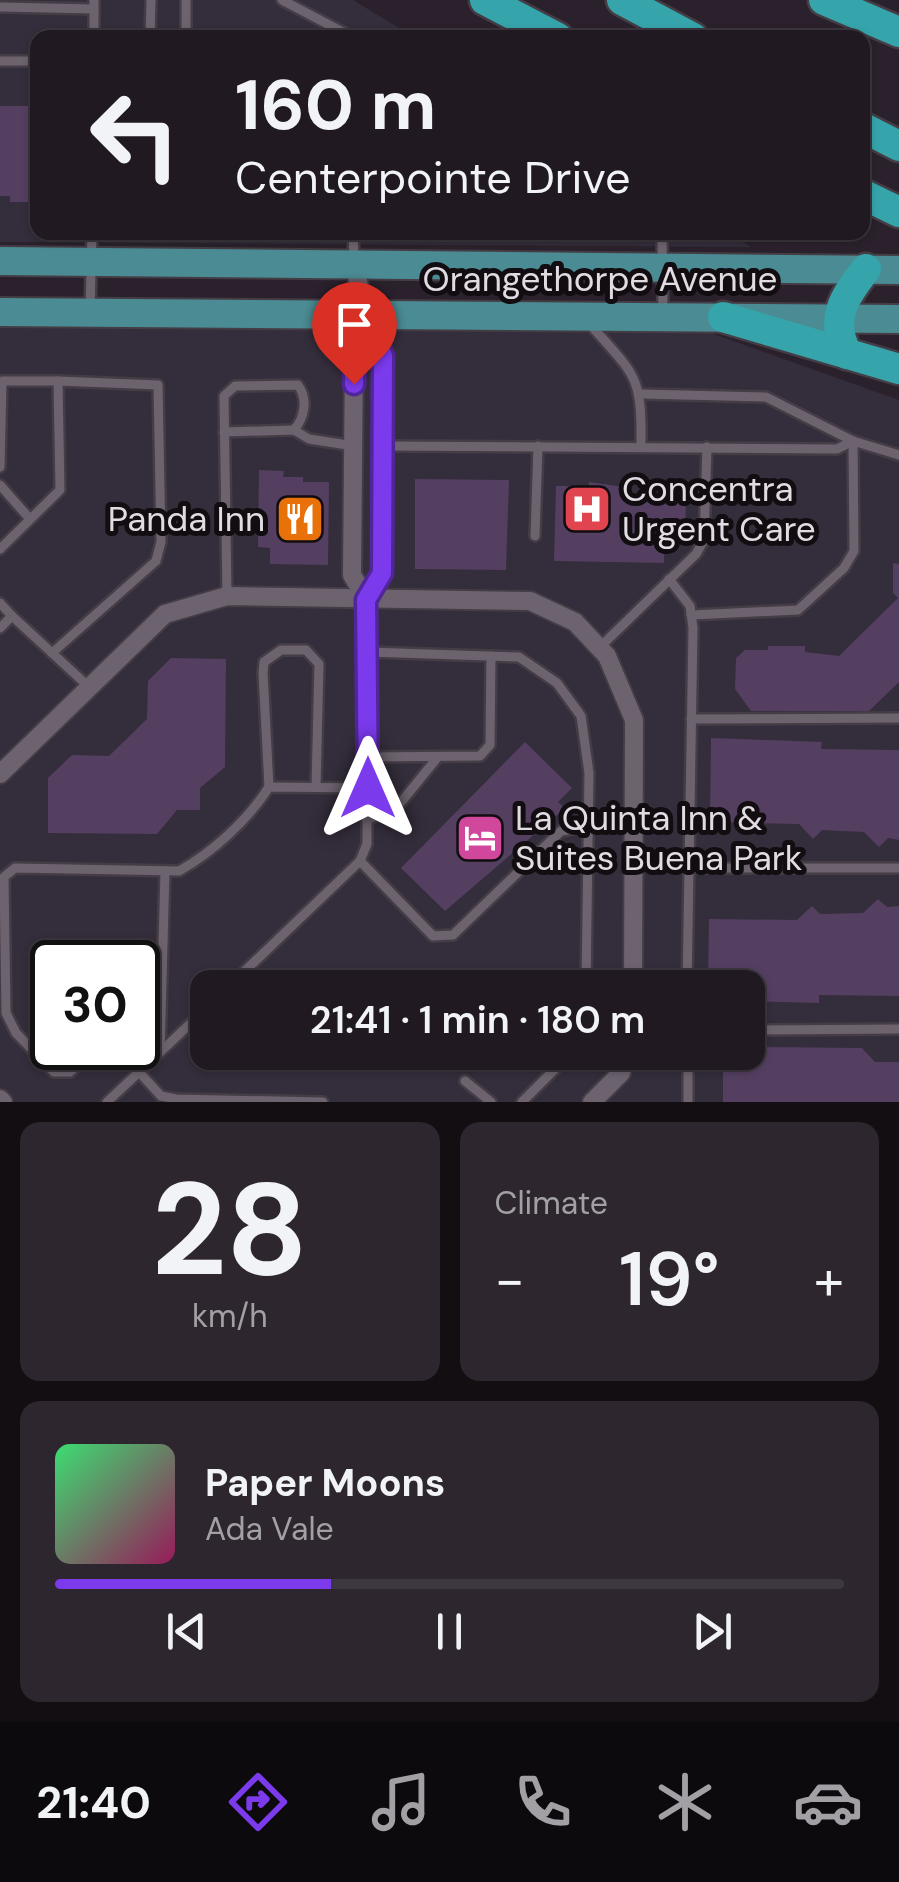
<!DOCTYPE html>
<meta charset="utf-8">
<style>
body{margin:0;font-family:"DM Sans",sans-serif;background:#2d262e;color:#f1f3f6;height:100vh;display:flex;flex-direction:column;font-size:38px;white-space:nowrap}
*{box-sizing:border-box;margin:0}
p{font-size:32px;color:#a2a0a5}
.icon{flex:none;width:55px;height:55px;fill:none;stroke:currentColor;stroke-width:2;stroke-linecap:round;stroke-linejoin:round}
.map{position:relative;height:1102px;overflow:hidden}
.drawer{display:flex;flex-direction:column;gap:20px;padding:20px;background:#120e12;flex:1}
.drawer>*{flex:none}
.banner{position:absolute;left:30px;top:30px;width:840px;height:210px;border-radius:20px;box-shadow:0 2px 8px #0004,0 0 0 2px #3d383f;background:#201921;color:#f1f3f6;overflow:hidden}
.speed{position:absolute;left:30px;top:940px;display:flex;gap:20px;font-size:50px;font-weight:700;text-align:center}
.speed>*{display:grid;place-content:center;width:130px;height:130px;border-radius:50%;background:#201921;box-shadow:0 2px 8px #0004,0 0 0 2px #3d383f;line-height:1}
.speed .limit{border:5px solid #111;border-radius:15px;background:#fff;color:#111}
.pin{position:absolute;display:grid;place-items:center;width:85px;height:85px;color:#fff;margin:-102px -42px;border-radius:50% 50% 50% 0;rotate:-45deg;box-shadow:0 0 10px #0007}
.pin .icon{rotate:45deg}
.me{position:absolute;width:110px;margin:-55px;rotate:0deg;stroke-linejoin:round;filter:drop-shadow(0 0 8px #0008)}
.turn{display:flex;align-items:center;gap:35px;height:210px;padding:0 40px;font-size:45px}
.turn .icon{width:130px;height:130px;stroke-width:2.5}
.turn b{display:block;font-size:70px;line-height:85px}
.big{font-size:75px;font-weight:600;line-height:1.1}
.drawer .card{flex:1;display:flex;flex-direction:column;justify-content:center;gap:15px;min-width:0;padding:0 35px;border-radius:20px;background:#2d262e}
.drawer .dial{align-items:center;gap:0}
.dial b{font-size:130px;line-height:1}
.song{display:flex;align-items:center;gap:30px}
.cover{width:120px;height:120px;border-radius:15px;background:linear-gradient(135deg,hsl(140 70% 55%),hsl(330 70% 35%))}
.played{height:10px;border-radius:5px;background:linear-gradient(90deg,#7c3aed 35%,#3d383f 35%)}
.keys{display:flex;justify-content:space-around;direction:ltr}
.heat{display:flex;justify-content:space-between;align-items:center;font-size:55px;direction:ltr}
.drawer .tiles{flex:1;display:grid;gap:20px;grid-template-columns:1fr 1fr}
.card:last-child{grid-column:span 2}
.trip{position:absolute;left:190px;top:970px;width:575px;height:100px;border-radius:20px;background:#201921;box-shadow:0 2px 8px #0004,0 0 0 2px #3d383f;font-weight:600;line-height:100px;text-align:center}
.menu{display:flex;height:160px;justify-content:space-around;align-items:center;background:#0d0a0d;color:#a2a0a5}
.menu .icon{width:70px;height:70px}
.menu .active{color:#7c3aed}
.menu b{font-size:45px;color:#f1f3f6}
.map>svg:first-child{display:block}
</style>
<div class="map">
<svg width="899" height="1102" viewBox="0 0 899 1102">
<rect width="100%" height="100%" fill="#2a212c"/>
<!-- commercial -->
<g fill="#342d3b" fill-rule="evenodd">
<polygon points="0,0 353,0 414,37 38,38 38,232 728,232 751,247 0,242"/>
<path d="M0,326L708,332L899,400V1102H0ZM52,962H138V1048H52ZM208,988H748V1052H208Z"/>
</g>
<!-- building -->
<g fill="#543f61">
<polygon points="0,106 38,106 38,202 10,202 10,196 0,196"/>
<polygon points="259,470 284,471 283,477 303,477 303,482 329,482 328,565 270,564 270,548 258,547"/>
<polygon points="415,479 509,480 506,570 415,569"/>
<polygon points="589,482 624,487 624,497 686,498 685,543 676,543 676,551 664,551 664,563 554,561 556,486 589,486"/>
<polygon points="893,563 899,564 899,682 869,711 751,711 735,689 736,658 745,650 768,650 768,646 805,646 805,652 839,656 898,598 893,593"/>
<polygon points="171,658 226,659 225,767 200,788 200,810 177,810 157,834 48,833 48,778 72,755 109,756 147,719 148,681"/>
<polygon points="711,738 822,742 821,749 899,750 899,840 888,838 879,847 864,832 822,830 813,839 799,824 710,822"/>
<polygon points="525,742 572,788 558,802 565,808 445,911 401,868"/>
<polygon points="878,899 887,907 899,906 899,996 819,995 819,1003 748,1001 748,988 708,988 709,919 797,920 812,906 820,914 863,913"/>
<polygon points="748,1047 862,1048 875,1062 899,1062 899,1102 723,1102 723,1052 748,1052"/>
</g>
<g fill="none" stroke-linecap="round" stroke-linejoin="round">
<!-- service casing -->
<g stroke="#443d45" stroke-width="14">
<g id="service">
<polyline points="282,0 354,38"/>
<polyline points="0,7 94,9"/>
<polyline points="94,38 94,0"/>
<polyline points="150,38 151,0"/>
<polyline points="186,38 186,0"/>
<polyline points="0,61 38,61"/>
<polyline points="353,232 354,260"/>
<polyline points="662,232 663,314"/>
<polyline points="90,310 92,232"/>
<path d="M588,322C635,376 642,373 641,446"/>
<polyline points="642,394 766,397 853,441 899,455"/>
<polyline points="224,432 294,430 309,439 354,446"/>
<polyline points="383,446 837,449 853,441 854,551 844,568 798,610 691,615"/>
<polyline points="0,467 2,381 58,381"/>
<polyline points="0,485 30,519"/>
<polyline points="535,536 538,446"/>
<polyline points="0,549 60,490 58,381 158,385 161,542 156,561 52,653"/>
<polyline points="669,579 690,606 693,628 687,988"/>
<path d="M227,596L224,396L235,386L298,385C308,399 305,417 294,430"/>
<polyline points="0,603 12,616"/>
<polyline points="0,628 12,616 89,687"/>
<polyline points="600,647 696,554 704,540 707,447"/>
<polyline points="368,652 519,657 557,683 581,716 589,773 586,988"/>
<polyline points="691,719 899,718"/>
<polyline points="367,757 480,756 490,745 491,656"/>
<polyline points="269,787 263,673 264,662 281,650 306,650 319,664 316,787"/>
<polyline points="367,820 398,806 437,758"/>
<polyline points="688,868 899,868"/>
<polyline points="227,988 360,861"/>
<polyline points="748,1030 899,1029"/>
<path d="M96,1048L70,1072H54L16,1033L6,1013L4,877L15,868L179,871C213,852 248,820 269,787L367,788V844L360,861L433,936L453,935L561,831L589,826"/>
<polyline points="137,1048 150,1062"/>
<polyline points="160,1052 165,871"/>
<polyline points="688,1052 688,1102"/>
<polyline points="139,1072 208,1007"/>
<polyline points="465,1081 491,1102"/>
<polyline points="107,1102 139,1072 161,1096 176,1099 323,1102"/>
<polyline points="522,1102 572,1052"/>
</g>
</g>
<!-- minor casing -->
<g stroke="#443d45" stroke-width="22">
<g id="minor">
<polyline points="354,262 365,315 383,356 382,573 367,600"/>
<polyline points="365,315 354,352 352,575 367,600 367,788"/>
<polyline points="0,774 165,614 227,596 530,601 575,622 607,656 634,720 633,988"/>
<polyline points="0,1099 3,1102"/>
<polyline points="592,1102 621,1073 626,1052"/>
</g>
</g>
<!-- primary casing -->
<g stroke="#443d45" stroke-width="32">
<g id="primary">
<polyline points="0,261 899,270"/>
<polyline points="0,312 899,319"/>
</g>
</g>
<!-- motorway casing -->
<g stroke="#443d45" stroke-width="35">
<g id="motorway">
<polyline points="485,0 558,38"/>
<polyline points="622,0 693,38"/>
<polyline points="824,0 899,32"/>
<polyline points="862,127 899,146"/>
<polyline points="862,194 899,212"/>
<polyline points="723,317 899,369"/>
<path d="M847,354C829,319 844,297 866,269"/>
</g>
</g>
<!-- service -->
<use href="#service" stroke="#6d636f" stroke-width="9"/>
<!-- minor -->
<use href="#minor" stroke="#6d636f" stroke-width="18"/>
<!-- primary -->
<use href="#primary" stroke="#4b8b93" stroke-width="28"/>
<!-- motorway -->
<use href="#motorway" stroke="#35a5ab" stroke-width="30"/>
</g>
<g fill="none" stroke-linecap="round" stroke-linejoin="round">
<!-- route casing -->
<g stroke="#51269a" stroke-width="25">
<polyline id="route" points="354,384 355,349 366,315 383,356 382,573 366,600 368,788"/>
</g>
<!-- route -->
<use href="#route" stroke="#7c3aed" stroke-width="18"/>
</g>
<!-- icons -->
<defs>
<g id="hospital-square" transform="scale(2.5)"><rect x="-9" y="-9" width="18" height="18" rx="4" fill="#e0444e" stroke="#110d11"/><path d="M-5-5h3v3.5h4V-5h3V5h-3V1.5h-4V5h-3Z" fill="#fff"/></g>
<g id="restaurant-square" transform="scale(2.5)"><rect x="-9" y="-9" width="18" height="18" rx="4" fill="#e8710a" stroke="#110d11"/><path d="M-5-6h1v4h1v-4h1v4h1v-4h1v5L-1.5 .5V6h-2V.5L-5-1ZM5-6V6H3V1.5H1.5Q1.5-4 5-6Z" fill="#fff"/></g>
<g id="hotel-square" transform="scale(2.5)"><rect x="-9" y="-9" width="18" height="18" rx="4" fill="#d1479c" stroke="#110d11"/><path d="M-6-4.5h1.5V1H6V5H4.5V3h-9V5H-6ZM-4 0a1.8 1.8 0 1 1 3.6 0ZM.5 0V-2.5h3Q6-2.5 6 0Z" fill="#fff"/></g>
</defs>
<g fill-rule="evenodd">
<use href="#hospital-square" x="587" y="509"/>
<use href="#restaurant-square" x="300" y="519"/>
<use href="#hotel-square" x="480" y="838"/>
</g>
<g text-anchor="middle" stroke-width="10" stroke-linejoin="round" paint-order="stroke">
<!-- street labels -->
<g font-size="35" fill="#e1dbe2" stroke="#110d11">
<text x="600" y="291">Orangethorpe Avenue</text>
</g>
<!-- poi labels -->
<g font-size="35" fill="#e1dbe2" stroke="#110d11" text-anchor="start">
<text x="622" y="501">Concentra<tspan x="622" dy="40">Urgent Care</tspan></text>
<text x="265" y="531" text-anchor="end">Panda Inn</text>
<text x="515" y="830">La Quinta Inn &amp;<tspan x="515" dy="40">Suites Buena Park</tspan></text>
</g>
</g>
</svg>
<div class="speed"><div class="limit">30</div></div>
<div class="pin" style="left:354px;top:384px;background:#d93025"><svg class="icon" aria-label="arrive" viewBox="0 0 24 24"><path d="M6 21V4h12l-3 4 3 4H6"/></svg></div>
<svg class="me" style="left:368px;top:788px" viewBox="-20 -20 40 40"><path d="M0-17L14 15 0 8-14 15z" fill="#7c3aed" stroke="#fff" stroke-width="4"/></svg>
<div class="trip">21:41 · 1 min · 180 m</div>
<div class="banner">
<div class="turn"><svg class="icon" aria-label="left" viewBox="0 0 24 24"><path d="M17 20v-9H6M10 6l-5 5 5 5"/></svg><div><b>160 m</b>Centerpointe Drive</div></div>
</div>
</div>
<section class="drawer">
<div class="tiles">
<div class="card dial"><b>28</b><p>km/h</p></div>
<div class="card"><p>Climate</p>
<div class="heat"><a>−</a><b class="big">19°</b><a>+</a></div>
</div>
<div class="card">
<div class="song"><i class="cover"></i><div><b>Paper Moons</b><p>Ada Vale</p></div></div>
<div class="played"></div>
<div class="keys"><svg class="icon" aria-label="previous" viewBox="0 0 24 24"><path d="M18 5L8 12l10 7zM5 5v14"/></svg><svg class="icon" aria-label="pause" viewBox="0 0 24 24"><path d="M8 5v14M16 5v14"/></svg><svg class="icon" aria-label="next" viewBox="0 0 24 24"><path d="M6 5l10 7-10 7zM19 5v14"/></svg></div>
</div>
</div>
</section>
<nav class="menu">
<b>21:40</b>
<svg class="icon active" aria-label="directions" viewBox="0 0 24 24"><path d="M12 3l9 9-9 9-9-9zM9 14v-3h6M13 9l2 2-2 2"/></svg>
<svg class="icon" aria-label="music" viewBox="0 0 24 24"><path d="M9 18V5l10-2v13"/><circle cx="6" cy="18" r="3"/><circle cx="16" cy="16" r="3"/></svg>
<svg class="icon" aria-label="phone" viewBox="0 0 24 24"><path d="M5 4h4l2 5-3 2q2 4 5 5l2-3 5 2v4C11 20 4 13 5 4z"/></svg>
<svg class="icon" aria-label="climate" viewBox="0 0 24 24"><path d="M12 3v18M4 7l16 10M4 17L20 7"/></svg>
<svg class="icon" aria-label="car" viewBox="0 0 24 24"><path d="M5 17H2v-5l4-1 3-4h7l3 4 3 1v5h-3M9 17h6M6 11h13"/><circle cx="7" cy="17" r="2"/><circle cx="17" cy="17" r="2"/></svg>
</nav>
